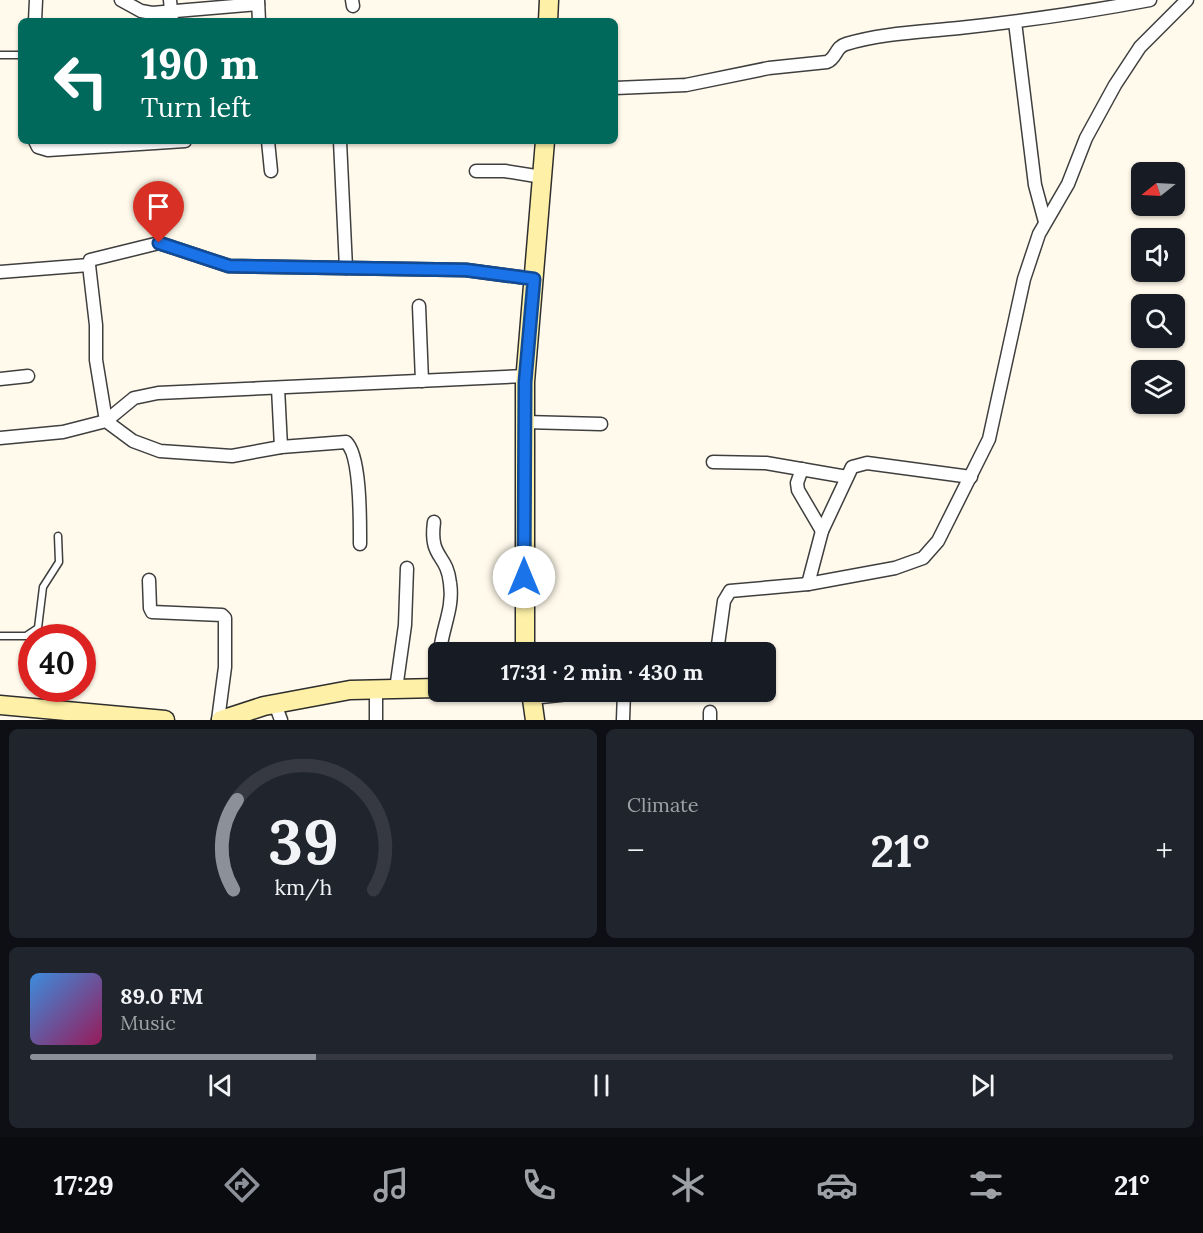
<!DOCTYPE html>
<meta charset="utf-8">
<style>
body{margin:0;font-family:Lora,serif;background:#20242c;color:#f1f3f6;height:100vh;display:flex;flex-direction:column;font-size:22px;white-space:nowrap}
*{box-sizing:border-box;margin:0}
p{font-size:20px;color:#9ea1a6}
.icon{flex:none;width:33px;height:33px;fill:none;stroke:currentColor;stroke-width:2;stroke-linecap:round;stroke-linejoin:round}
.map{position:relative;height:720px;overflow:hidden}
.details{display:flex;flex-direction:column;gap:9px;padding:9px;background:#0d0f14;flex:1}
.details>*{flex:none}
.hud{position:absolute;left:18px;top:18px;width:600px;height:126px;border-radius:9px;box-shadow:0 2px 4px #0004;background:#00695c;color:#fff;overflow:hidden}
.needle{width:39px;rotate:252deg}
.buttons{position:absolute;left:1131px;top:162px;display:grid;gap:12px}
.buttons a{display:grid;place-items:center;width:54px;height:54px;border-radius:9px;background:#171b24;box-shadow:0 2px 4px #0004;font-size:30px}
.speed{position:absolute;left:18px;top:624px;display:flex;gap:12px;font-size:30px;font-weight:700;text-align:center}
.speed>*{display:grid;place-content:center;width:78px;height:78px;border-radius:50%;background:#171b24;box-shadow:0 2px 4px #0004;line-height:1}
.speed .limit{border:9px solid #d22;background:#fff;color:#111}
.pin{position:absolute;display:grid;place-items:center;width:51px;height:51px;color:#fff;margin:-62px -26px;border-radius:50% 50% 50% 0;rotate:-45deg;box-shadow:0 0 6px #0007}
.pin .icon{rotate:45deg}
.me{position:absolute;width:66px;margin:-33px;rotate:0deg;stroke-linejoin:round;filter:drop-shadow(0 0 4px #0008)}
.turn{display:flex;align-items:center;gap:21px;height:126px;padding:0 24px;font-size:27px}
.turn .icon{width:78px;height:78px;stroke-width:2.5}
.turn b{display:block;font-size:42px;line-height:51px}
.big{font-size:45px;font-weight:700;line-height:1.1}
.details .tile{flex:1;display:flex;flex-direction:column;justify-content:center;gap:9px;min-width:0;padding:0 21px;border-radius:9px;background:#20242c}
.details .dial{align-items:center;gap:0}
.dial svg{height:156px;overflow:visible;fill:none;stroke:#363941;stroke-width:7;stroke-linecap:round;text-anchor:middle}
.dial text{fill:#f1f3f6;stroke:none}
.song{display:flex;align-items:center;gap:18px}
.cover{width:72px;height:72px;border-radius:9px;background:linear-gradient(135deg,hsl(210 70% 55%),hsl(330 70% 35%))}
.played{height:6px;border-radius:3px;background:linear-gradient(90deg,#8c9099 25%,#363941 25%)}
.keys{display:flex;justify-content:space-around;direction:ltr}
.heat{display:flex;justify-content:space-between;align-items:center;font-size:33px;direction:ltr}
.details .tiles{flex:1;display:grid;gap:9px;grid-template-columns:1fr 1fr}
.tile:last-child{grid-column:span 2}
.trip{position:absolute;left:428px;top:642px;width:348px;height:60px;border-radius:9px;background:#171b24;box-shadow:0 2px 4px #0004;font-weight:700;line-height:60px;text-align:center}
.menu{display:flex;height:96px;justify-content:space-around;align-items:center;background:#090b0e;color:#9ea1a6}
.menu .icon{width:42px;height:42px}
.menu .selected{color:#8c9099}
.menu b{font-size:27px;color:#f1f3f6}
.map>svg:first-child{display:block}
</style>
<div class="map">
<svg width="1203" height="720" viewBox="0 0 1203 720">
<rect width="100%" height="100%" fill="#fffaeb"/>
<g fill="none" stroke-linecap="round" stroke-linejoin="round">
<!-- lane casing -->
<g stroke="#3f3f3f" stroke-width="9">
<g id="lane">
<polyline points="0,55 21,55"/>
<polyline points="0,636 26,636 38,628 43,587 59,562 58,536"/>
</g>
</g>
<!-- street casing -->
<g stroke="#3f3f3f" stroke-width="15">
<g id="street">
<polyline points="121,0 141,11 152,13 258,4"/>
<polyline points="170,0 172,21"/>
<polyline points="258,0 259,21"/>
<polyline points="352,0 353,6"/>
<polyline points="35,21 36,0"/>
<polyline points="1015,22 1035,185 1045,222"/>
<path d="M615,88L686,85L769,68L827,62C837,58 835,47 846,44C882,33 922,32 959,28C1024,21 1087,12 1150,0"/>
<polyline points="35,141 38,147 48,150 185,141"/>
<polyline points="268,141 271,171"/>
<polyline points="340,141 346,268"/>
<polyline points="476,171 505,171 542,177"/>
<polyline points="89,265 96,325 96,360 106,421"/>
<polyline points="0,272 89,265 90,260 159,243 229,266 466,270 534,279"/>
<polyline points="419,306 422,381"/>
<polyline points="0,379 28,376"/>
<polyline points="278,388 281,447"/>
<polyline points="106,421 134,398 158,393 526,376"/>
<polyline points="525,422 601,424"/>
<path d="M0,438L63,432L106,421L133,441L160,451L232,456L281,447L346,442C361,455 360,523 360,544"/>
<polyline points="713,462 766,463 847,477"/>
<polyline points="802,469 797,483 798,490 822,531"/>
<path d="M434,522C429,559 447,553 450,583C454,608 442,628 440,652"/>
<polyline points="149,580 150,608 152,612 222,615 225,618 225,667 218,720"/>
<polyline points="808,584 822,531 852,467 867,463 971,477"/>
<polyline points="717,652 724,601 730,591 808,584 895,568 923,558 938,541 989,439 1024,279 1039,234 1068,184 1086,138 1115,85 1140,47 1187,0"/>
<polyline points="376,689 376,720"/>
<polyline points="396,689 405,625 407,568"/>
<polyline points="532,698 587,692"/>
<polyline points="275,704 281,720"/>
<polyline points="710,712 710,720"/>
<polyline points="623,720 624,692"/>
</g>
</g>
<!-- secondary casing -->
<g stroke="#2e2e2e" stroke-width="21">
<g id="secondary">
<polyline points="548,21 549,0"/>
<polyline points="525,652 525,382 545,141"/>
<polyline points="531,692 535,720"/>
<polyline points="0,705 165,720"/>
<polyline points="221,720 264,706 350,690 438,688"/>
</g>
</g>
<!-- lane -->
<use href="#lane" stroke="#fff" stroke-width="6"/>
<!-- street -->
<use href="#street" stroke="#fff" stroke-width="12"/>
<!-- secondary -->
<use href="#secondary" stroke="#fef1a7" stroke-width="18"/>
</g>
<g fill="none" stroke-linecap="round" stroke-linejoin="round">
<!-- route casing -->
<g stroke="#114b97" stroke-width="15">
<polyline id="route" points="159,243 229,266 466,270 534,279 525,382 524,577"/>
</g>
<!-- route -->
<use href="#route" stroke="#1a73e8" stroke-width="10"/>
</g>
</svg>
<div class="buttons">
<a><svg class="needle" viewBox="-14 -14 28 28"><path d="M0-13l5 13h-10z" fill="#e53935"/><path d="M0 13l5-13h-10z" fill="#9ea1a6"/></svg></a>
<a><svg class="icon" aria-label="sound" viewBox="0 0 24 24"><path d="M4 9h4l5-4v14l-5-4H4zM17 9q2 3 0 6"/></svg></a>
<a><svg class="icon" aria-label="search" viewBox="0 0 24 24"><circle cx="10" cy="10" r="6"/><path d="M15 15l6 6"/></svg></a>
<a><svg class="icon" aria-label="layers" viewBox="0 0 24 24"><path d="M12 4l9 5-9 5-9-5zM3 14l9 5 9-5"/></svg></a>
</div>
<div class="speed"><div class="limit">40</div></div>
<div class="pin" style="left:159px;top:243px;background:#d93025"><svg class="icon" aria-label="arrive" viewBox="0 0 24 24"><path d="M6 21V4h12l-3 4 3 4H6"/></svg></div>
<svg class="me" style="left:524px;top:577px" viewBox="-20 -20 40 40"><circle r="19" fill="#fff"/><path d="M0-13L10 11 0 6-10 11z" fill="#1a73e8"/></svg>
<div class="trip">17:31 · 2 min · 430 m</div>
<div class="hud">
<div class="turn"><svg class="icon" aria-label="left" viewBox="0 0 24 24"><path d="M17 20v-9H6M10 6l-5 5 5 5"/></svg><div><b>190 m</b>Turn left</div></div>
</div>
</div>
<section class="details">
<div class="tiles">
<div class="tile dial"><svg viewBox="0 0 100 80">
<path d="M14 69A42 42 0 1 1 86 69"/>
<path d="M14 69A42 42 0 0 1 16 23" stroke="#8c9099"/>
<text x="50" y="56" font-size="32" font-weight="700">39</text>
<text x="50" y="72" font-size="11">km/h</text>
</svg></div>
<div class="tile"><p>Climate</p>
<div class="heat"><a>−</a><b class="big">21°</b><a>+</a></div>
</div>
<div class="tile">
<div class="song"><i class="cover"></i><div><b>89.0 FM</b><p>Music</p></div></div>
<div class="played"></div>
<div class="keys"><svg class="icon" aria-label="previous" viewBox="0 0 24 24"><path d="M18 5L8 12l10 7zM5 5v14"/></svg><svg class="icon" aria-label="pause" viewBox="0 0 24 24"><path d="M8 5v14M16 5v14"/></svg><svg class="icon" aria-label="next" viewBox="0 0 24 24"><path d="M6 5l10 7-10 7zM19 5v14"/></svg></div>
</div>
</div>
</section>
<nav class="menu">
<b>17:29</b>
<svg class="icon selected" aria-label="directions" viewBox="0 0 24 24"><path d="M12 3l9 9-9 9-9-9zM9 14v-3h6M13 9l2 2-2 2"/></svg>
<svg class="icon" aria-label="music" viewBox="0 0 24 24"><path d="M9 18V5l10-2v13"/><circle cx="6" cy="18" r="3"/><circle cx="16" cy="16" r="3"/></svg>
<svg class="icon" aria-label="phone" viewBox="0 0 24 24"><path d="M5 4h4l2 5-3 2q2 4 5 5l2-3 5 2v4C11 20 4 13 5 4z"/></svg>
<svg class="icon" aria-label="climate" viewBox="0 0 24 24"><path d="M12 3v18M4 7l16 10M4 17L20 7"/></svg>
<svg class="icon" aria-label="car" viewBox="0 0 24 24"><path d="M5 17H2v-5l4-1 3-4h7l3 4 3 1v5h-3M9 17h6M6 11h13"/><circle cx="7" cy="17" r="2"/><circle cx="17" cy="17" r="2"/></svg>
<svg class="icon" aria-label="filters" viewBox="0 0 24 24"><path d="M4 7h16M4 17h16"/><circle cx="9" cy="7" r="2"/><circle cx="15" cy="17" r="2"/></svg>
<b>21°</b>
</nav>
